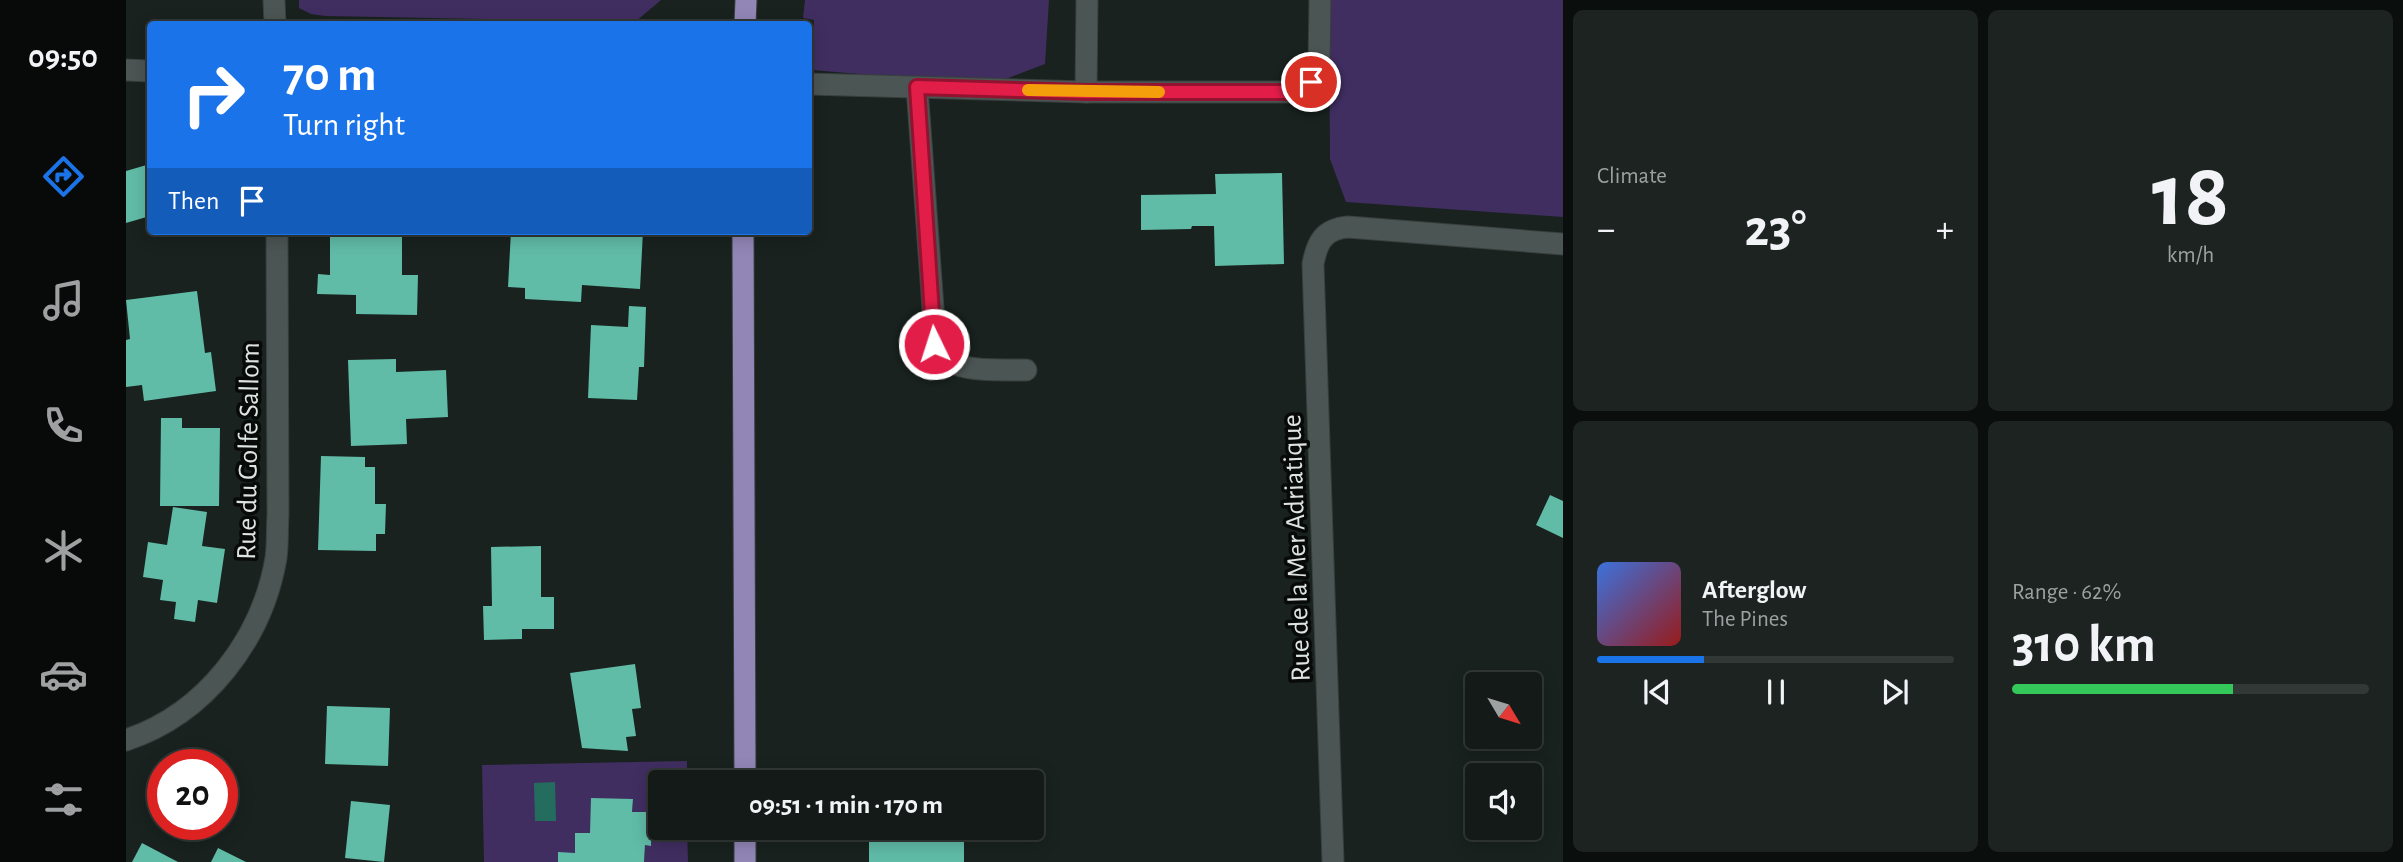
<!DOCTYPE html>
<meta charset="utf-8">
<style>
body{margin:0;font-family:"Alegreya Sans",sans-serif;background:#1c2320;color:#f1f3f6;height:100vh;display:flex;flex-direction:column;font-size:26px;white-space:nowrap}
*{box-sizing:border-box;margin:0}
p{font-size:23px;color:#9da1a1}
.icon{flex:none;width:38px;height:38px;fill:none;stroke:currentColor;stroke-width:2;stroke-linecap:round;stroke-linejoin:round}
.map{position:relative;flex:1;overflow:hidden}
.side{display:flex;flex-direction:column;gap:10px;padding:10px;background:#0a0e0d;width:840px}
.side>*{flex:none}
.top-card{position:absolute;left:21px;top:21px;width:665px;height:214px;border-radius:7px;box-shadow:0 4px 18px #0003,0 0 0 2px #323836;background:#1a73e8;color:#fff;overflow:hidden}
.needle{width:46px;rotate:128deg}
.fabs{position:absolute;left:1339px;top:672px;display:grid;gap:14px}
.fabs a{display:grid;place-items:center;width:77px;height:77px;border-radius:7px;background:#131a17;box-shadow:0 4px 18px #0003,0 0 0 2px #323836;font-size:35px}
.speed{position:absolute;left:21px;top:749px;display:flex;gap:14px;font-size:35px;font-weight:700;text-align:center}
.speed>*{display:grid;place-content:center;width:91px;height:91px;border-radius:50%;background:#131a17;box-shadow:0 4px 18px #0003,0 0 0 2px #323836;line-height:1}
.speed .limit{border:10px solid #d22;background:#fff;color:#111}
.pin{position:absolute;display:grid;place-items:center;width:60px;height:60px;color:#fff;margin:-30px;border:4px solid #fff;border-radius:50%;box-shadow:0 2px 7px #0007}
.me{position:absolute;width:77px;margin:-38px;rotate:356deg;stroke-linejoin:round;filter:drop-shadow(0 0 5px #0008)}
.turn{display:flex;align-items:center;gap:24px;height:147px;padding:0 21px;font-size:32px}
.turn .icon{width:91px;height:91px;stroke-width:2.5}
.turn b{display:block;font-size:49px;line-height:60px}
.then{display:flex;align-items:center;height:66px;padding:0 21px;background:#0003;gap:14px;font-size:26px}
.big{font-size:52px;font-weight:700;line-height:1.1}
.side .card{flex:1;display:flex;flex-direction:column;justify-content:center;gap:10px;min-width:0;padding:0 24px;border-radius:10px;background:#1c2320}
.side .dial{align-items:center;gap:0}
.dial b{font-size:91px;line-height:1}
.song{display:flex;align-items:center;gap:21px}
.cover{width:84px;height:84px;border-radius:10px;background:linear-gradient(135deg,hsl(220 70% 55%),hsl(0 70% 35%))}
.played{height:7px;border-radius:4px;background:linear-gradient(90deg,#1a73e8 30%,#323836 30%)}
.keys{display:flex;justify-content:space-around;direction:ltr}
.heat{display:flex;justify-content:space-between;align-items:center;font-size:38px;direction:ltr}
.charge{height:10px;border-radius:5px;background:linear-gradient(90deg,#34c759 62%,#323836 0)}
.side .tiles{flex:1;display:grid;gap:10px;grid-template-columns:repeat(2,1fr)}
.trip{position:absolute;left:522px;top:770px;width:396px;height:70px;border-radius:7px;background:#131a17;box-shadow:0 4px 18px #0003,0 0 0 2px #323836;font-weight:700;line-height:70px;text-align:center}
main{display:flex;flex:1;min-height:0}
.tab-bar{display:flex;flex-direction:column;width:126px;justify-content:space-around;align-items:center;background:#080a09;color:#9da1a1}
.tab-bar .icon{width:49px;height:49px}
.tab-bar .on{color:#1a73e8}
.tab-bar b{font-size:32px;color:#f1f3f6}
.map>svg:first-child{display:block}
</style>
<main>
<nav class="tab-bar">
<b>09:50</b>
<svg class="icon on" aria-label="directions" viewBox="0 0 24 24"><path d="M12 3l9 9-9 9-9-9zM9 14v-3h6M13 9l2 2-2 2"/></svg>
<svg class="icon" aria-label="music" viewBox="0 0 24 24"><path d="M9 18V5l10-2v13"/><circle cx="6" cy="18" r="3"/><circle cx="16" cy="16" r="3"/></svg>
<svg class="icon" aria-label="phone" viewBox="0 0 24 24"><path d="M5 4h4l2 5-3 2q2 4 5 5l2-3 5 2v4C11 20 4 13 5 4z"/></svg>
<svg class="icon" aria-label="climate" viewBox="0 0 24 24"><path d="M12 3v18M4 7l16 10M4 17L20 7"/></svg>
<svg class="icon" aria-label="car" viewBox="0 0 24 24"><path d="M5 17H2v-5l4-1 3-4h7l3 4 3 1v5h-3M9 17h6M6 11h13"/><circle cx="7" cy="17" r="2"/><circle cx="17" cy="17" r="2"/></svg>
<svg class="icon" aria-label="filters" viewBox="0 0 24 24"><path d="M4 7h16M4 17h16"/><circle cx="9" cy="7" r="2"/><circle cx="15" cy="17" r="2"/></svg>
</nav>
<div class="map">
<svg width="1437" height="862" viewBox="0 0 1437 862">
<rect width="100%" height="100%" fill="#19221f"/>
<!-- green -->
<g fill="#402e61">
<polygon points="173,0 535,0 509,22 199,16 185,14 173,8"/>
<polygon points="679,0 923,0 919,64 864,85 686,70 688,20 677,18"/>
<polygon points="1203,0 1437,0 1437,217 1220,202 1204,159"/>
<polygon points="561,761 561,782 534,782 534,828 561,828 562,862 518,862 519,845 525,845 526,812 506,812 507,799 464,833 449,833 449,853 433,853 432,862 358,862 356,765"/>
</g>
<!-- water -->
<polygon fill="#246d5e" points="429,782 430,821 409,821 408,783"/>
<!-- building -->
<g fill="#60bca7">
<polygon points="24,164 24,216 0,223 0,171"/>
<polygon points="1156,173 1158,264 1089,266 1088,226 1066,226 1065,229 1015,230 1015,195 1090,194 1089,174"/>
<polygon points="222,231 246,231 246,237 276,237 276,275 292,275 291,315 230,314 230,295 191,294 192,274 204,275 204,233 222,233"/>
<polygon points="385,231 517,231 514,289 456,285 455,302 399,299 399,288 382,287"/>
<polygon points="71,291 79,353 85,352 90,391 18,401 16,385 0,387 0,340 4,339 0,300"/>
<polygon points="503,306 520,307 518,367 513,367 511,400 462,398 465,325 502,327"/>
<polygon points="270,359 270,372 320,370 322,417 280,419 281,444 225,446 222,360"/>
<polygon points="35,418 56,418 56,428 94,428 93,506 34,506"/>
<polygon points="195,456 239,457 239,467 249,467 249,504 260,504 259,534 250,534 250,551 192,550"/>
<polygon points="1424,495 1437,501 1437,538 1410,525"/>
<polygon points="47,507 81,512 76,546 99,549 91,603 72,600 69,622 48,619 50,602 34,600 37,580 17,577 22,542 41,545"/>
<polygon points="415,546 415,597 428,597 428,629 396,629 396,639 358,640 357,606 366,606 365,547"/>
<polygon points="509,664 515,708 506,709 510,736 500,737 502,751 456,748 444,673"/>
<polygon points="201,706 264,708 262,766 199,764"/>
<polygon points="465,798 507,799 506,812 526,812 525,846 519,845 518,862 432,862 432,852 449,853 449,833 464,833"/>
<polygon points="225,801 264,805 258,862 219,858"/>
<rect x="743" y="828" width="95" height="34"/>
<polygon points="16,843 52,862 6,862"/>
<polygon points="92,848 120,862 85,862"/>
</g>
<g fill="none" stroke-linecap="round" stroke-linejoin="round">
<!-- minor casing -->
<g stroke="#383f3d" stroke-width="23">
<g id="minor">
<polyline points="148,0 149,24"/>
<polyline points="0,70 24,71"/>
<polyline points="682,84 960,92 1169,92 1185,82 1193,66 1194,0"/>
<path d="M791,87L810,349C826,375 872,369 900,370"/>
<polyline points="960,92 961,0"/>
<path d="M0,740C79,714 136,640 150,558C152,544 151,529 152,515L151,231"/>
<path d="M1207,862L1187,264C1191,242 1198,229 1222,227L1437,244"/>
</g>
</g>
<!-- major casing -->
<g stroke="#383f3d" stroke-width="23">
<g id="major">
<polyline points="619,24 620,0"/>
<polyline points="617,231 619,782"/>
<polyline points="619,828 619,862"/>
</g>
</g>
<!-- minor -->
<use href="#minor" stroke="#4b5553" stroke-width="21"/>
<!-- major -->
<use href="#major" stroke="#9286b7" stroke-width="21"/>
</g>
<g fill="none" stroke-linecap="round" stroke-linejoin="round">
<!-- route casing -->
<g stroke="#92132f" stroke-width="18">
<polyline id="route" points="808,344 791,87 960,92 1169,92 1185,82"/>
</g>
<!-- route -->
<use href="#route" stroke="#e11d48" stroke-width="12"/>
<!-- slow -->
<polyline stroke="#f59e0b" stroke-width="12" points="902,90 1033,92"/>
</g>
<g text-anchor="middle" stroke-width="7" stroke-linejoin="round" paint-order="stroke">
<!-- street labels -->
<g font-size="28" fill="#dde4e2" stroke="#070a09">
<text transform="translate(121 451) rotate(-89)" y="10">Rue du Golfe Sallom</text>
<text transform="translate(1169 548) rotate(-92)" y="10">Rue de la Mer Adriatique</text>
</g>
</g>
</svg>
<div class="fabs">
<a><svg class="needle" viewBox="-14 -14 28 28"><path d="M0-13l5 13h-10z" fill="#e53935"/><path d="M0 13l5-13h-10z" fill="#9da1a1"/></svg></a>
<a><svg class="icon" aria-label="sound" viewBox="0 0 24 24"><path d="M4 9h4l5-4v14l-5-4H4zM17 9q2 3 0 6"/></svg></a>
</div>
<div class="speed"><div class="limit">20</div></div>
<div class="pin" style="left:1185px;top:82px;background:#d93025"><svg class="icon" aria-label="arrive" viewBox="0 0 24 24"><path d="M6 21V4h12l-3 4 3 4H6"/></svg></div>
<svg class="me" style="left:808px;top:344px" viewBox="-20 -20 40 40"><circle r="17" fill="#e11d48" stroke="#fff" stroke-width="3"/><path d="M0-11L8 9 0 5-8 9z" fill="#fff"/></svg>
<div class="trip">09:51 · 1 min · 170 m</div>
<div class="top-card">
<div class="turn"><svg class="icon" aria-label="right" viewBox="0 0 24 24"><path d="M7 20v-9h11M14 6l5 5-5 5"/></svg><div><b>70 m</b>Turn right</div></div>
<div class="then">Then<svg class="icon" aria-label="arrive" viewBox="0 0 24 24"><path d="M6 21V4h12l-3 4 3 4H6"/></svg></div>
</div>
</div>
<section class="side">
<div class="tiles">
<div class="card"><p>Climate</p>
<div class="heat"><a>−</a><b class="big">23°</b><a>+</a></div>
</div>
<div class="card dial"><b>18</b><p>km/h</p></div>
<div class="card">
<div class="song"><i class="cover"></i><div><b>Afterglow</b><p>The Pines</p></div></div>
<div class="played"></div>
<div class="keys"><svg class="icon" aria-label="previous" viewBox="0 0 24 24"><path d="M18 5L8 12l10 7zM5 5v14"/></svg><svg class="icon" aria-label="pause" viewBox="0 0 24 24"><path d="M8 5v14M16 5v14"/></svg><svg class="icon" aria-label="next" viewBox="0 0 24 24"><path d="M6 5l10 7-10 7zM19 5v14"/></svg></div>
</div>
<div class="card"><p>Range · 62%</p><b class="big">310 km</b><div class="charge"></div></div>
</div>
</section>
</main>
